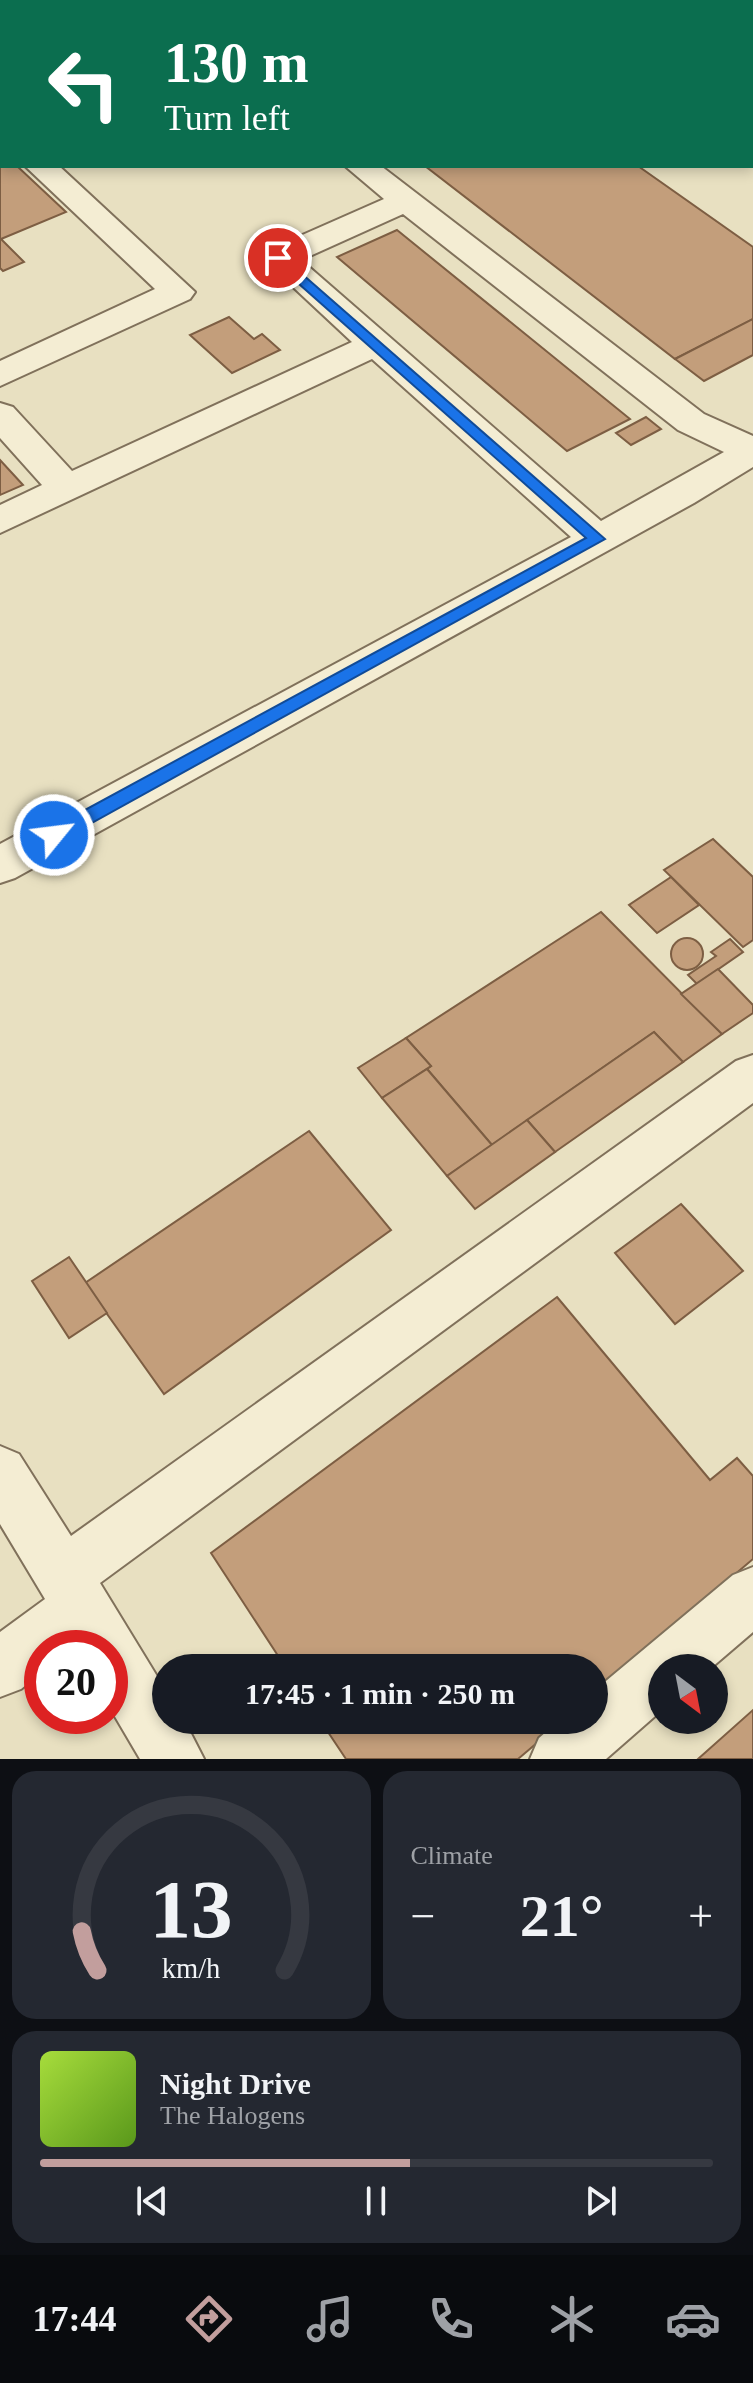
<!DOCTYPE html>
<meta charset="utf-8">
<style>
body{margin:0;font-family:"Times New Roman",serif;background:#242831;color:#f1f3f6;height:100vh;display:flex;flex-direction:column;font-size:30px;white-space:nowrap}
*{box-sizing:border-box;margin:0}
p{font-size:26px;color:#9ea1a6}
.icon{flex:none;width:44px;height:44px;fill:none;stroke:currentColor;stroke-width:2;stroke-linecap:round;stroke-linejoin:round}
.map{position:relative;height:1759px;overflow:hidden}
.panel{display:flex;flex-direction:column;gap:12px;padding:12px;background:#0d0f14;flex:1}
.panel>*{flex:none}
.guide{position:absolute;left:0px;top:0px;width:754px;height:168px;box-shadow:0 4px 12px #0003;background:#0b6e4f;color:#fff;overflow:hidden}
.needle{width:52px;rotate:148deg}
.controls{position:absolute;left:648px;top:1654px;display:grid;gap:16px}
.controls a{display:grid;place-items:center;width:80px;height:80px;border-radius:50%;background:#171b24;box-shadow:0 4px 12px #0003;font-size:40px}
.speed{position:absolute;left:24px;top:1630px;display:flex;gap:16px;font-size:40px;font-weight:700;text-align:center}
.speed>*{display:grid;place-content:center;width:104px;height:104px;border-radius:50%;background:#171b24;box-shadow:0 4px 12px #0003;line-height:1}
.speed .limit{border:12px solid #d22;background:#fff;color:#111}
.pin{position:absolute;display:grid;place-items:center;width:68px;height:68px;color:#fff;margin:-34px;border:4px solid #fff;border-radius:50%;box-shadow:0 2px 8px #0007}
.me{position:absolute;width:88px;margin:-44px;rotate:61deg;stroke-linejoin:round;filter:drop-shadow(0 0 6px #0008)}
.turn{display:flex;align-items:center;gap:28px;height:168px;padding:0 32px;font-size:36px}
.turn .icon{width:104px;height:104px;stroke-width:2.5}
.turn b{display:block;font-size:56px;line-height:68px}
.big{font-size:60px;font-weight:600;line-height:1.1}
.panel .tile{flex:1;display:flex;flex-direction:column;justify-content:center;gap:12px;min-width:0;padding:0 28px;border-radius:24px;background:#242831}
.panel .dial{align-items:center;gap:0}
.dial svg{height:208px;overflow:visible;fill:none;stroke:#363941;stroke-width:7;stroke-linecap:round;text-anchor:middle}
.dial text{fill:#f1f3f6;stroke:none}
.song{display:flex;align-items:center;gap:24px}
.cover{width:96px;height:96px;border-radius:12px;background:linear-gradient(135deg,hsl(80 70% 55%),hsl(90 70% 35%))}
.played{height:8px;border-radius:4px;background:linear-gradient(90deg,#c29e9d 55%,#363941 55%)}
.keys{display:flex;justify-content:space-around;direction:ltr}
.heat{display:flex;justify-content:space-between;align-items:center;font-size:44px;direction:ltr}
.panel .tiles{flex:1;display:grid;gap:12px;grid-template-columns:1fr 1fr}
.tile:last-child{grid-column:span 2}
.trip{position:absolute;left:152px;top:1654px;width:456px;height:80px;border-radius:40px;background:#171b24;box-shadow:0 4px 12px #0003;font-weight:600;line-height:80px;text-align:center}
.tab-bar{display:flex;height:128px;justify-content:space-around;align-items:center;background:#090b0e;color:#9ea1a6}
.tab-bar .icon{width:56px;height:56px}
.tab-bar .selected{color:#c29e9d}
.tab-bar b{font-size:36px;color:#f1f3f6}
.map>svg:first-child{display:block}
</style>
<div class="map">
<svg width="753" height="1759" viewBox="0 0 753 1759">
<rect width="100%" height="100%" fill="#e8e0c1"/>
<!-- building -->
<g fill="#c39e7b" stroke="#7d5e43" stroke-width="2">
<polygon points="510,0 600,0 596,2"/>
<polygon points="0,150 2,166 17,166 66,212 1,239 24,262 3,271 0,268"/>
<polygon points="425,166 638,166 753,247 753,319 675,359"/>
<polygon points="397,230 630,419 567,451 337,257"/>
<polygon points="229,317 254,339 262,334 280,350 232,373 190,335"/>
<polygon points="753,319 753,355 704,381 675,359"/>
<polygon points="646,417 661,429 631,445 616,433"/>
<polygon points="0,460 23,485 0,495"/>
<polygon points="713,839 753,877 753,940 743,947 664,870"/>
<polygon points="671,877 699,905 657,933 629,905"/>
<polygon points="601,912 722,1034 683,1062 654,1032 492,1145 427,1069 431,1066 406,1038"/>
<circle cx="687" cy="954" r="16"/>
<polygon points="730,939 743,952 697,984 688,975 716,956 711,952"/>
<polygon points="718,969 753,1005 753,1013 722,1034 681,994"/>
<polygon points="654,1032 683,1062 555,1152 527,1120"/>
<polygon points="406,1038 431,1066 382,1098 358,1068"/>
<polygon points="427,1069 492,1145 447,1176 382,1098"/>
<polygon points="527,1120 555,1152 475,1209 447,1176"/>
<polygon points="309,1131 391,1230 164,1394 85,1283"/>
<polygon points="681,1204 743,1271 675,1324 615,1253"/>
<polygon points="69,1257 107,1313 69,1338 32,1281"/>
<polygon points="557,1297 710,1480 737,1458 753,1476 753,1559 594,1694 594,1668 286,1668 211,1553"/>
<polygon points="753,1710 753,1759 698,1759"/>
<polygon points="320,1720 564,1720 518,1759 346,1759"/>
</g>
<g fill="none" stroke-linecap="round" stroke-linejoin="round">
<!-- minor casing -->
<g stroke="#80715b" stroke-width="4">
<g id="minor">
<polygon points="59,0 94,0 95,2 60,2"/>
<rect x="0" y="85" width="2" height="18"/>
<rect x="0" y="119" width="2" height="20"/>
<polygon points="25,166 59,166 195,292 190,299 0,386 0,361 155,289"/>
<path d="M345,166H381L704,414L753,436V467L694,503L15,878L0,883V844L571,537L372,359L0,533V505L42,485L0,438V403L13,407L72,471L352,342L262,258L266,251L384,199ZM403,214L678,430L724,452L601,521L301,260Z"/>
<polygon points="753,1055 753,1103 100,1583 166,1691 166,1720 184,1720 204,1759 140,1759 110,1708 110,1648 42,1648 42,1672 21,1689 0,1697 0,1632 45,1599 0,1524 0,1446 19,1454 71,1536 736,1061"/>
<polygon points="753,1567 753,1632 711,1668 662,1668 662,1710 606,1759 530,1759 539,1738 560,1720 594,1720 594,1691 733,1575"/>
</g>
</g>
<!-- path -->
<polyline stroke="#80715b" stroke-width="4" stroke-dasharray="4 3" stroke-linecap="butt" points="154,0 162,2"/>
<!-- minor -->
<use href="#minor" fill="#f4edd3" fill-rule="evenodd"/>
</g>
<!-- route -->
<polygon fill="#1a73e8" stroke="#114b97" stroke-width="2" points="278,253 605,539 61,840 48,840 45,835 48,830 586,538 273,261 273,255"/>
</svg>
<div class="controls">
<a><svg class="needle" viewBox="-14 -14 28 28"><path d="M0-13l5 13h-10z" fill="#e53935"/><path d="M0 13l5-13h-10z" fill="#9ea1a6"/></svg></a>
</div>
<div class="speed"><div class="limit">20</div></div>
<div class="pin" style="left:278px;top:258px;background:#d93025"><svg class="icon" aria-label="arrive" viewBox="0 0 24 24"><path d="M6 21V4h12l-3 4 3 4H6"/></svg></div>
<svg class="me" style="left:54px;top:835px" viewBox="-20 -20 40 40"><circle r="17" fill="#1a73e8" stroke="#fff" stroke-width="3"/><path d="M0-11L8 9 0 5-8 9z" fill="#fff"/></svg>
<div class="trip">17:45 · 1 min · 250 m</div>
<div class="guide">
<div class="turn"><svg class="icon" aria-label="left" viewBox="0 0 24 24"><path d="M17 20v-9H6M10 6l-5 5 5 5"/></svg><div><b>130 m</b>Turn left</div></div>
</div>
</div>
<section class="panel">
<div class="tiles">
<div class="tile dial"><svg viewBox="0 0 100 80">
<path d="M14 69A42 42 0 1 1 86 69"/>
<path d="M14 69A42 42 0 0 1 8 54" stroke="#c29e9d"/>
<text x="50" y="56" font-size="32" font-weight="700">13</text>
<text x="50" y="72" font-size="11">km/h</text>
</svg></div>
<div class="tile"><p>Climate</p>
<div class="heat"><a>−</a><b class="big">21°</b><a>+</a></div>
</div>
<div class="tile">
<div class="song"><i class="cover"></i><div><b>Night Drive</b><p>The Halogens</p></div></div>
<div class="played"></div>
<div class="keys"><svg class="icon" aria-label="previous" viewBox="0 0 24 24"><path d="M18 5L8 12l10 7zM5 5v14"/></svg><svg class="icon" aria-label="pause" viewBox="0 0 24 24"><path d="M8 5v14M16 5v14"/></svg><svg class="icon" aria-label="next" viewBox="0 0 24 24"><path d="M6 5l10 7-10 7zM19 5v14"/></svg></div>
</div>
</div>
</section>
<nav class="tab-bar">
<b>17:44</b>
<svg class="icon selected" aria-label="directions" viewBox="0 0 24 24"><path d="M12 3l9 9-9 9-9-9zM9 14v-3h6M13 9l2 2-2 2"/></svg>
<svg class="icon" aria-label="music" viewBox="0 0 24 24"><path d="M9 18V5l10-2v13"/><circle cx="6" cy="18" r="3"/><circle cx="16" cy="16" r="3"/></svg>
<svg class="icon" aria-label="phone" viewBox="0 0 24 24"><path d="M5 4h4l2 5-3 2q2 4 5 5l2-3 5 2v4C11 20 4 13 5 4z"/></svg>
<svg class="icon" aria-label="climate" viewBox="0 0 24 24"><path d="M12 3v18M4 7l16 10M4 17L20 7"/></svg>
<svg class="icon" aria-label="car" viewBox="0 0 24 24"><path d="M5 17H2v-5l4-1 3-4h7l3 4 3 1v5h-3M9 17h6M6 11h13"/><circle cx="7" cy="17" r="2"/><circle cx="17" cy="17" r="2"/></svg>
</nav>
